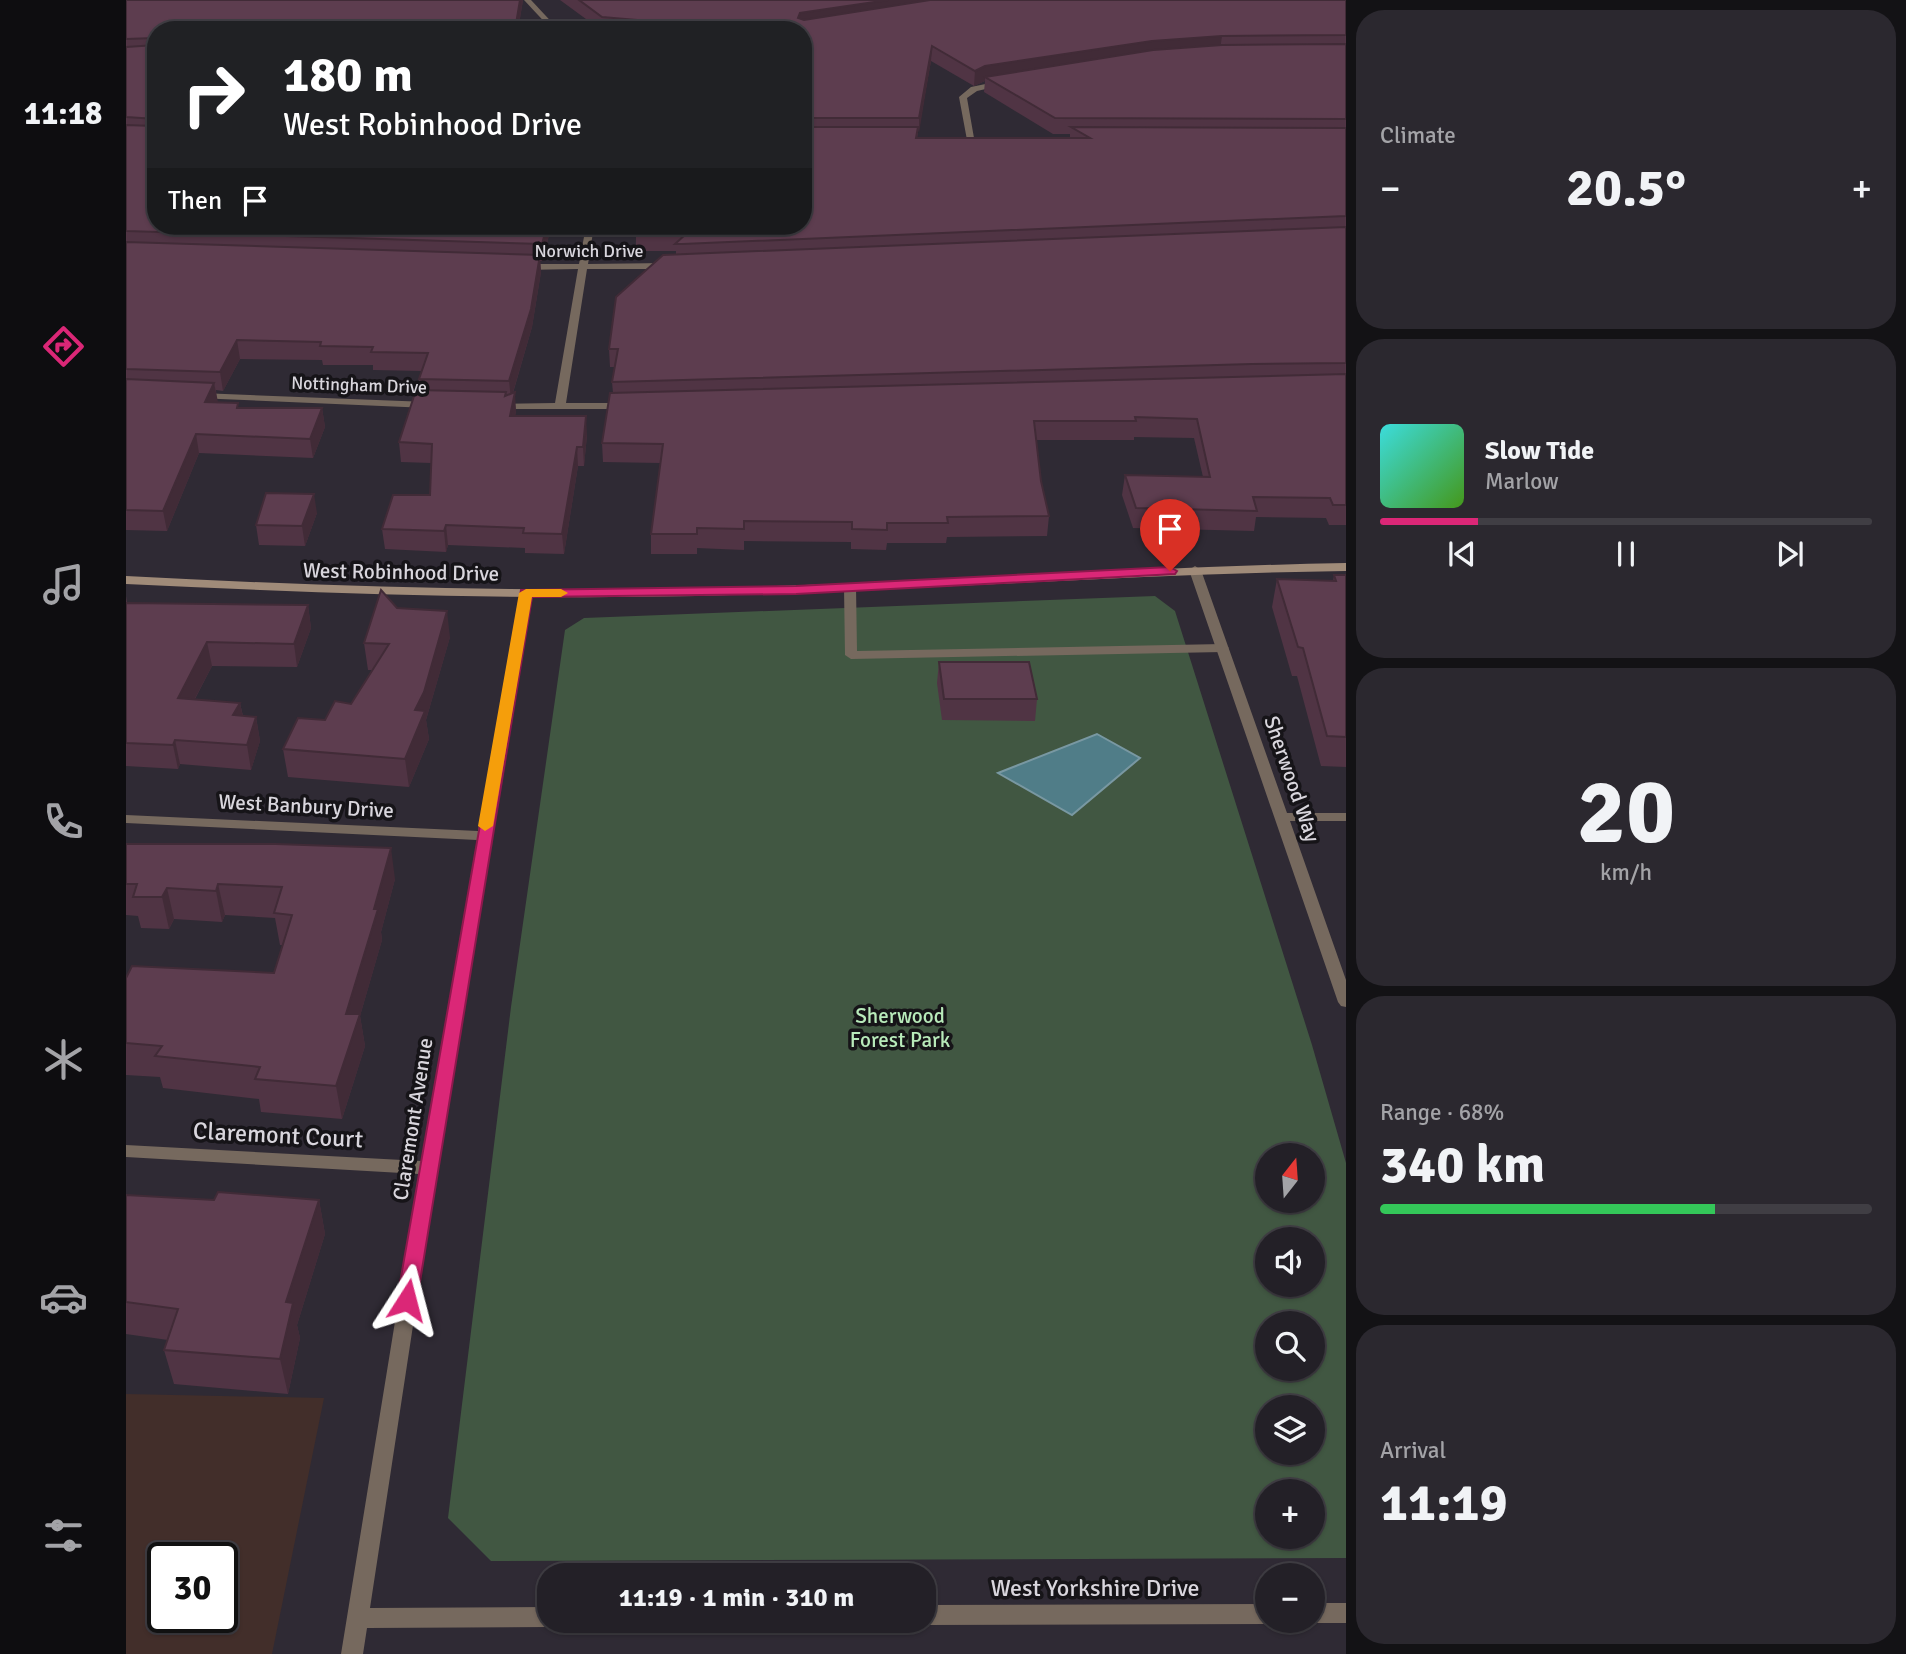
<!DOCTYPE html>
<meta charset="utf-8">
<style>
body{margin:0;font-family:Signika,sans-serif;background:#2b282f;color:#f1f3f6;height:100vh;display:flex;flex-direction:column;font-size:26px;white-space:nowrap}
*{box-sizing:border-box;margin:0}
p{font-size:23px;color:#a3a3a7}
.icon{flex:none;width:38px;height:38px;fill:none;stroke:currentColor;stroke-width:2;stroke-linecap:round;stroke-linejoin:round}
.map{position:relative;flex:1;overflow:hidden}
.sheet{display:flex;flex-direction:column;gap:10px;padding:10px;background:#131215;width:560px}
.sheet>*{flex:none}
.guide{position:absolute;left:21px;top:21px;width:665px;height:214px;border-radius:28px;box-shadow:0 2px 5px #0004,0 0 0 2px #403e44;background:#202124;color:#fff;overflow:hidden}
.needle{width:46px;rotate:17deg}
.controls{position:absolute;left:1129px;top:1143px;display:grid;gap:14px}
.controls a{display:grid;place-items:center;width:70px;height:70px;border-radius:50%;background:#232027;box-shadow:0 2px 5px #0004,0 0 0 2px #403e44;font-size:35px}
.speed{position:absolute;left:21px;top:1542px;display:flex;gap:14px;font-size:35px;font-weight:700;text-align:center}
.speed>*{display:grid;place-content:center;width:91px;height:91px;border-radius:50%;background:#232027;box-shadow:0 2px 5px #0004,0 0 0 2px #403e44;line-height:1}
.speed .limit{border:4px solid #111;border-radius:10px;background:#fff;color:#111}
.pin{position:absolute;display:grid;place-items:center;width:60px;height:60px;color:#fff;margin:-72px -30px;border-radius:50% 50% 50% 0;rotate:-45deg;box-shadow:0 0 7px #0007}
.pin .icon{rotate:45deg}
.me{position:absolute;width:77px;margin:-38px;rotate:9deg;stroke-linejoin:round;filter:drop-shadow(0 0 5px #0008)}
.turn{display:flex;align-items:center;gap:24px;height:147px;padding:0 21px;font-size:32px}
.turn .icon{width:91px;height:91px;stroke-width:2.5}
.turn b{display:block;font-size:49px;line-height:60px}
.then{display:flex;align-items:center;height:66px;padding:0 21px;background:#0003;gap:14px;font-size:26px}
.big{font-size:52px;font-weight:800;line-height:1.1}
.sheet .widget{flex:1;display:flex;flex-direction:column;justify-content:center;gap:10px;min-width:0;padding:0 24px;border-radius:28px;background:#2b282f}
.sheet .dial{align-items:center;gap:0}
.dial b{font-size:91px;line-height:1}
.song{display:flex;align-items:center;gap:21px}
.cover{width:84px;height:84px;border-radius:10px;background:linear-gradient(135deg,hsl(180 70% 55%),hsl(100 70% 35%))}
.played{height:7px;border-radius:4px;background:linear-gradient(90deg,#db2777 20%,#403e44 20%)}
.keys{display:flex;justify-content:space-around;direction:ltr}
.heat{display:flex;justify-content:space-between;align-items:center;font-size:38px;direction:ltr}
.charge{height:10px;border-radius:5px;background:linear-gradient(90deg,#34c759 68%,#403e44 0)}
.trip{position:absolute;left:411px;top:1563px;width:399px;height:70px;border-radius:28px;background:#232027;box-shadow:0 2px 5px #0004,0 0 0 2px #403e44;font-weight:800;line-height:70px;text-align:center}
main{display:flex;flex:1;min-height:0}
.dock{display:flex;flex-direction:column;width:126px;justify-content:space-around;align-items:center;background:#0e0d10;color:#a3a3a7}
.dock .icon{width:49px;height:49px}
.dock .on{color:#db2777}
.dock b{font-size:32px;color:#f1f3f6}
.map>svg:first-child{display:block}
</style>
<main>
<nav class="dock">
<b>11:18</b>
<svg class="icon on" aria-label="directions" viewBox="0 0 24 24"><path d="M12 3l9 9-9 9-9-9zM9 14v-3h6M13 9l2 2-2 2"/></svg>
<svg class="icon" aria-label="music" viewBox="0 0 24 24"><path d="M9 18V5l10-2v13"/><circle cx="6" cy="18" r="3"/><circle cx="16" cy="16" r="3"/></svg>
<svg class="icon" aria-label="phone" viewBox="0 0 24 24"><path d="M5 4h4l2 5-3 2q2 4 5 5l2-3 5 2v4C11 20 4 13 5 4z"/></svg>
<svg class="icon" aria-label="climate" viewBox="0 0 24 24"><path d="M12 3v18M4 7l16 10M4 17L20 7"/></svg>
<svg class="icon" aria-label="car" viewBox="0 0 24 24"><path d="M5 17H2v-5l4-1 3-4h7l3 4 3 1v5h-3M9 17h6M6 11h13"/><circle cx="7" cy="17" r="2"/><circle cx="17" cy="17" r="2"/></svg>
<svg class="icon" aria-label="filters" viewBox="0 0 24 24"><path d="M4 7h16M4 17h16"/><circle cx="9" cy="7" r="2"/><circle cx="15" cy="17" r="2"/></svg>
</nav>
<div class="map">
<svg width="1220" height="1654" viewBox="0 0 1220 1654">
<rect width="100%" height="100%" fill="#2f2a34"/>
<!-- commercial -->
<path fill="#422e2a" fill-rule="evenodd" d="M0,1394L198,1398L146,1654H0ZM37,1558H96V1617H37Z"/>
<!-- green -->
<path fill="#415742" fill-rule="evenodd" d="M1029,596L1049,611L1186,1045L1220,1163V1558L365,1561L322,1518L385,1007L439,630L458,618ZM1141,1155H1186V1200H1141ZM1141,1239H1186V1284H1141ZM1141,1323H1186V1368H1141ZM1141,1407H1186V1452H1141ZM1141,1491H1186V1536H1141Z"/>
<!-- water -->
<polygon fill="#507d88" stroke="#7998a2" stroke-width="2" points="971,734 1014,758 946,815 872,773"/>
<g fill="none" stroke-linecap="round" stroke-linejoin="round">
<!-- lane -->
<polygon fill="#76695e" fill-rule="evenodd" points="724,583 730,587 731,651 1097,644 1103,648 1097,652 725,659 719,655 718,587"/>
<!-- street -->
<g fill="#76695e" fill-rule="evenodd">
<polygon points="398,0 405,0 433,30 426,30"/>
<polygon points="874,81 878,83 877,85 851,91 841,98 848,138 841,140 833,97 845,87"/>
<polygon points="460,226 468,226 462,264 540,263 545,266 540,269 461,269 440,403 501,403 506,406 501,409 367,409 367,405 371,404 429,403 452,269 396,270 391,267 396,264 453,264"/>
<polygon points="74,393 302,402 307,405 302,408 70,398 69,396"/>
<polygon points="1069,566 1075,570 1161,813 1220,813 1220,821 1164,821 1220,980 1220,1007 1215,1006 1212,1002 1063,570"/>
<polygon points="400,589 406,593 311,1168 244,1608 424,1607 424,1620 433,1620 431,1624 424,1627 241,1628 237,1654 215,1654 293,1174 0,1157 0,1145 295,1161 351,840 0,823 0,815 352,831 394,593"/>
<polygon points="1186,1603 1220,1603 1220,1623 1186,1623 1180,1620 1186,1620"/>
<polygon points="1141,1604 1141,1620 1149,1620 1141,1624 798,1625 790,1620 798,1620 798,1605"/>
</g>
<!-- secondary -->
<path fill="#a08b79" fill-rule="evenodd" d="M1220,563V571C1003,574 787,591 570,596C380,600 190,593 0,584V576C190,586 380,592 570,588C787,584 1003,567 1220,563Z"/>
</g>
<!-- wall -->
<g fill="#503444" fill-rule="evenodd">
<polygon points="0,0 397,0 392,30 30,30 30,226 425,226 417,261 414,261 415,272 406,327 387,393 390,411 389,416 461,435 458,466 452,466 438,554 399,553 399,548 322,545 320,552 259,549 256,529 304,495 305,463 275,462 273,442 294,390 293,379 296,371 247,370 247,365 197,365 196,360 114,359 97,391 90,390 91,402 113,408 196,408 199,427 187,458 73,453 41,531 0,530"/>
<path d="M434,0H1220V525H1203L1200,518L1130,517L1128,531L1007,528L996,495L999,475L1077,477L1068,438L1008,437V440H910L915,481L923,516L921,536L821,537L820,543H761L760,550L725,549V542L618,541V550L571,548V554H525V534L534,463L477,462L476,443L487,393L486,382L489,367H484L483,349L550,254V251H510V234L677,226V30H475ZM805,61L848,86L859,81L858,92L927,134H944V138H791Z"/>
<polygon points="191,513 179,546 133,545 130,525"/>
<polygon points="1208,575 1220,575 1220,767 1195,766 1171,676 1166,676 1146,607 1151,579 1207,581"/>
<polygon points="0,596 1,603 182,605 185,628 171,667 86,666 69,699 114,703 117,716 130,717 134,741 125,770 54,764 52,769 0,766"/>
<polygon points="271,608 324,637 300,720 303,739 283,787 162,777 157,749 199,720 225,704 246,670 242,670 238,643"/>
<polygon points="813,662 911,699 909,721 816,720 811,683"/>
<polygon points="0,844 269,879 255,932 256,940 234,1016 239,1046 216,1119 135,1112 133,1099 37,1088 34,1077 0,1075 0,978 148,973 157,945 154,945 149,918 99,915 96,922 48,919 43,929 15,928 12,916 0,915"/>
<polygon points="0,1195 88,1200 193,1200 199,1234 171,1325 174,1338 162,1394 48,1384 38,1350 42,1340 0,1334"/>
</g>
<!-- shaded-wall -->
<g fill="#412b37">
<polygon points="394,0 397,0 392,30 389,30"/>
<polygon points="762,0 853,0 674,27 672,18 674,13"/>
<polygon points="1096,36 1094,50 859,77 859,81 848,86 849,71 859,66 1026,41"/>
<polygon points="806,46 805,61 793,133 793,118"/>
<polygon points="421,226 425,226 417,261 416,244"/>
<polygon points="414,255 415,272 406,327 385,399 383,381"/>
<polygon points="111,340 114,359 97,391 94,372"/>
<polygon points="88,383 92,402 79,402"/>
<polygon points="389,392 390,411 386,435 384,416"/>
<polygon points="196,408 199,427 187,458 184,439"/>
<polygon points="460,416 461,435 458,466 457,447"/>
<polygon points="70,434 73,453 41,531 37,511"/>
<polygon points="451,447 452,466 438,554 436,534"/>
<polygon points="188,494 191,513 179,546 176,526"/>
<polygon points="320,525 322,545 320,552 318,531"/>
<polygon points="182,605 185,628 171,667 168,644"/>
<polygon points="321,611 324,637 300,720 303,739 283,787 279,759 289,710"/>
<polygon points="81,642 86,666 57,721 52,698"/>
<polygon points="114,703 119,727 107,715"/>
<polygon points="130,717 134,741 125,770 121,745"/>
<polygon points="49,740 54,764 52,769 47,745"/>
<polygon points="265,848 269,879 255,932 256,940 234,1016 239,1046 216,1119 210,1086 220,1014"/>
<polygon points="92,884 99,915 96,922 90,891"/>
<polygon points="41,888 48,919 43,929 36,897"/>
<polygon points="193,1200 199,1234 171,1325 174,1338 162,1394 154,1359 160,1302"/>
</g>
<!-- building -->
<g fill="#5d3d4f" stroke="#412b37" stroke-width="2">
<polygon points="0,0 394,0 389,30 30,30 30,44 28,38 0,39"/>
<polygon points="453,0 762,0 674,13 672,18 678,20 804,0 1220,0 1220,35 1096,36 1026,41 859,66 849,71 806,46 793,118 677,118 677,30 564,30 570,25 476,17"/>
<polygon points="1220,44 1220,119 929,118 859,77 1027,50 1096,45"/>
<polygon points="30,45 30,119 0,117 0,47"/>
<polygon points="30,120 30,226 421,226 416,244 0,231 0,125 27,126"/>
<polygon points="677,127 792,127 790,138 964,138 945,127 1220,128 1220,216 556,244 549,244 560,234 510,234 511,226 677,226"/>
<polygon points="1220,227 1220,363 1126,364 486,382 492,349 483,349 490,297 537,255"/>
<polygon points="0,242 414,255 405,309 383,381 293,379 302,353 245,352 247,347 194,346 195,342 111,340 94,372 0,369"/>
<polygon points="1220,374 1220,505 1207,505 1204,498 1127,497 1131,511 1010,508 999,475 1084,477 1071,419 1009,417 1010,421 908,421 915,481 923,516 821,517 822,523 761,523 761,530 726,529 726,522 618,521 618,529 571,528 571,534 525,534 537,444 476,443 484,393"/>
<polygon points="0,379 88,383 79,402 112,403 111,408 196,408 184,439 70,434 37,511 0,510"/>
<polygon points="290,390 380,392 379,396 389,392 384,416 460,416 457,447 451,447 436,534 397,533 398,528 320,525 318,531 256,529 267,495 304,495 306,444 273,442"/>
<polygon points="140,493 188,494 176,526 130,525"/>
<polygon points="1208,575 1220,575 1220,737 1201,736 1177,648 1172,647 1151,579 1210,581"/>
<polygon points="255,590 271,608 321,611 298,692 289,710 299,711 279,759 157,749 172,718 199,720 209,701 225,704 263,644 238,643"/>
<polygon points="0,603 182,605 168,644 81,642 52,698 114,703 107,715 130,717 121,745 49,740 47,745 0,743"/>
<polygon points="813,662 903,662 911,699 818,699"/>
<polygon points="0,844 150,844 265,848 248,909 252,909 220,1014 234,1014 210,1086 129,1079 134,1067 29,1056 36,1046 0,1043 0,978 6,966 148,973 166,915 148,913 156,887 92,884 90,891 41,888 36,897 7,897 11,884 0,884"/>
<polygon points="92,1192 193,1200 160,1302 167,1303 154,1359 38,1350 52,1309 0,1302 0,1195 88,1200"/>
</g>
<!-- route -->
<polygon fill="#db2777" stroke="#8e194d" stroke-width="2" points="1044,567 1051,571 1049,574 670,594 406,597 291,1300 288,1306 274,1306 271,1300 395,590 670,586"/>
<!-- slow -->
<polygon fill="#f59e0b" points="400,589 435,589 442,593 435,597 406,597 367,826 359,831 352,826 393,593"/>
<g text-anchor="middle" stroke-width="7" stroke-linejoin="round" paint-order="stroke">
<!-- far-street labels -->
<g font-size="18" fill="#d9d6dd" stroke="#161418">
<text x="463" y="257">Norwich Drive</text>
<text transform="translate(233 385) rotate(2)" y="6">Nottingham Drive</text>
</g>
<!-- street labels -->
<g font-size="21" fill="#d9d6dd" stroke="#161418">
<text transform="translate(275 572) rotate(1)" y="7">West Robinhood Drive</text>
<text transform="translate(1166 779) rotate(71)" y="7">Sherwood Way</text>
<text transform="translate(180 806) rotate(3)" y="7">West Banbury Drive</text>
<text transform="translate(287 1119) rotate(-81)" y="7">Claremont Avenue</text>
</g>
<!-- park labels -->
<g font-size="21" fill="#b8eaba" stroke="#161418">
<text x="774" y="1023">Sherwood<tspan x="774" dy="24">Forest Park</tspan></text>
</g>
<!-- near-street labels -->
<g font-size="24" fill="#d9d6dd" stroke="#161418">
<text transform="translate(152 1135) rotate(3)" y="8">Claremont Court</text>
<text x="969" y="1596">West Yorkshire Drive</text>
</g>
</g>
</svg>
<div class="controls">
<a><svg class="needle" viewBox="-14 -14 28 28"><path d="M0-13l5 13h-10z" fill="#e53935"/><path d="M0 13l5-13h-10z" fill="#a3a3a7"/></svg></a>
<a><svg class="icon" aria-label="sound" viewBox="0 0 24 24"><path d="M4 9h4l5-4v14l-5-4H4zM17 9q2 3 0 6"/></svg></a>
<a><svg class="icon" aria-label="search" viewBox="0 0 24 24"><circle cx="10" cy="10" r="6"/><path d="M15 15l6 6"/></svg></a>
<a><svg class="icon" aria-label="layers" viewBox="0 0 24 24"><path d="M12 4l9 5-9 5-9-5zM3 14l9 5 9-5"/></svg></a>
<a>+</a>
<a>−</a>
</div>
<div class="speed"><div class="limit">30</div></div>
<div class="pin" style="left:1044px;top:571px;background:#d93025"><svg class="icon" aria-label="arrive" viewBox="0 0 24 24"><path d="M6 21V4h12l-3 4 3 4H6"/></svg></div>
<svg class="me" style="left:281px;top:1300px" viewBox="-20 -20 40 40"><path d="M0-17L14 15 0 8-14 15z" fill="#db2777" stroke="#fff" stroke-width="4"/></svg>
<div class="trip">11:19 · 1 min · 310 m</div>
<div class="guide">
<div class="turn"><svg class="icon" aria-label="right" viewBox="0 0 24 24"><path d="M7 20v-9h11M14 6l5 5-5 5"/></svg><div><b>180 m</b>West Robinhood Drive</div></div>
<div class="then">Then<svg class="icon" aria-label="arrive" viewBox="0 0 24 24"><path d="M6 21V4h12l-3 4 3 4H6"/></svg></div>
</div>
</div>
<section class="sheet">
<div class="widget"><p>Climate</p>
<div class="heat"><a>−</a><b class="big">20.5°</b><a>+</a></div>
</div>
<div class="widget">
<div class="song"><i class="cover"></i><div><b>Slow Tide</b><p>Marlow</p></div></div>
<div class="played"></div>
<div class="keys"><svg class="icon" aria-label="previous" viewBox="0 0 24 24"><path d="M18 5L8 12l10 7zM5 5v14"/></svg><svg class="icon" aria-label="pause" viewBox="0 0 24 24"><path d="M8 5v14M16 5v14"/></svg><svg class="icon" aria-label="next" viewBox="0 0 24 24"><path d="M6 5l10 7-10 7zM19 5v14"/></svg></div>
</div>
<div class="widget dial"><b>20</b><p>km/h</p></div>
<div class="widget"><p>Range · 68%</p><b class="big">340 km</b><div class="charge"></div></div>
<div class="widget"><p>Arrival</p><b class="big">11:19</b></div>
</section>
</main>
